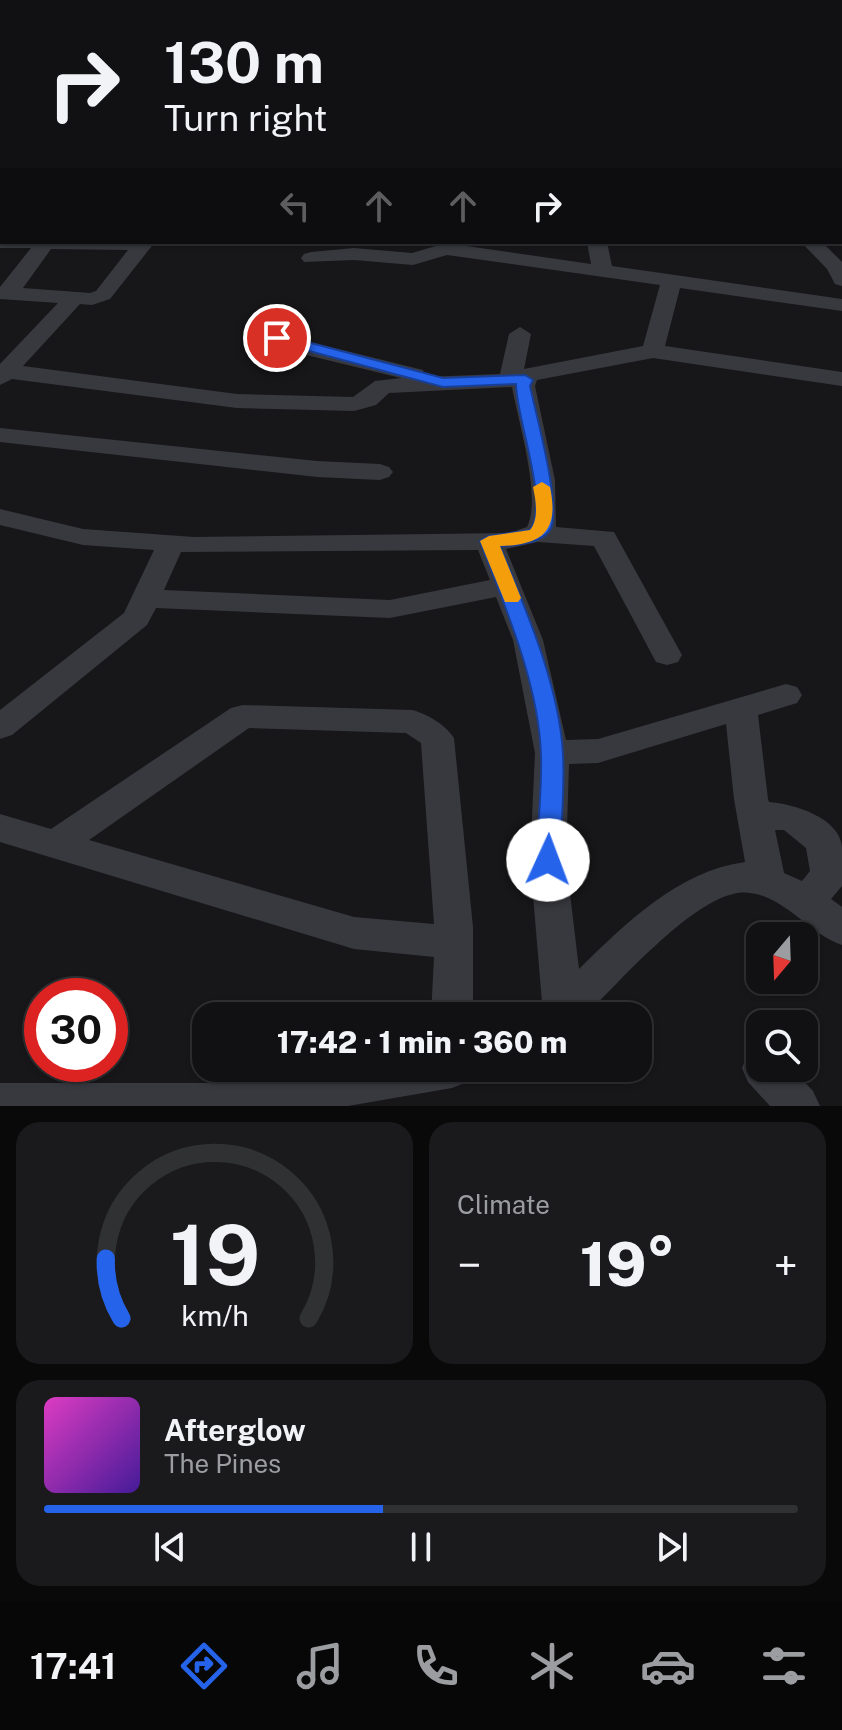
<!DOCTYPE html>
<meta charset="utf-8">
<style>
body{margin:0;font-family:"Public Sans",sans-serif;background:#1a1a1c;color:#f1f3f6;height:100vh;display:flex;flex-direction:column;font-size:30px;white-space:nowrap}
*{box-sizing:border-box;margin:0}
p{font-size:26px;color:#9c9da0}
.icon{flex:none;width:44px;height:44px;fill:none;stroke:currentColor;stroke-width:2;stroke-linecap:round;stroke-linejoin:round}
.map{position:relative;height:1106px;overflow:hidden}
.details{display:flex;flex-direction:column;gap:16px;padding:16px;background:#09090a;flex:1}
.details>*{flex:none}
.banner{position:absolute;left:0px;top:0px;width:842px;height:244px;box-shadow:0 2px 6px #0004,0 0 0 2px #303133;background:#111113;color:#f1f3f6;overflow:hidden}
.needle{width:52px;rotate:199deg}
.controls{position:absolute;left:746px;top:922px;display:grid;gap:16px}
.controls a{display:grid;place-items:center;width:72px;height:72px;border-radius:16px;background:#111113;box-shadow:0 2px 6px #0004,0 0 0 2px #303133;font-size:40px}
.speed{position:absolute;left:24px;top:978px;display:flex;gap:16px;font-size:40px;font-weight:700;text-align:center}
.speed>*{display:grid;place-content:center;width:104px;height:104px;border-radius:50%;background:#111113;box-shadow:0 2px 6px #0004,0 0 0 2px #303133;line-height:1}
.speed .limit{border:12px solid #d22;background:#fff;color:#111}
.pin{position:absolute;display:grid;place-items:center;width:68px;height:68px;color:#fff;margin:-34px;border:4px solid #fff;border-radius:50%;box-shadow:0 2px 8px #0007}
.me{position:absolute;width:88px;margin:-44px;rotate:2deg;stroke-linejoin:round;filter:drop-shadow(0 0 6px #0008)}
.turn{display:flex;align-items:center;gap:28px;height:168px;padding:0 32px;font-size:36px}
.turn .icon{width:104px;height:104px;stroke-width:2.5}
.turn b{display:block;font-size:56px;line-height:68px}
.lanes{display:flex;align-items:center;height:76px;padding:0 32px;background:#0003;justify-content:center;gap:40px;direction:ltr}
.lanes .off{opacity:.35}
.big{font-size:60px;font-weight:800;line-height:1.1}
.details .tile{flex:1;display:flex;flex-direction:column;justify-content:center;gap:12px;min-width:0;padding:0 28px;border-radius:24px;background:#1a1a1c}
.details .dial{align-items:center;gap:0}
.dial svg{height:208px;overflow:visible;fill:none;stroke:#303133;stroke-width:7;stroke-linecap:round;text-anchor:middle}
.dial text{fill:#f1f3f6;stroke:none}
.song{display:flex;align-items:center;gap:24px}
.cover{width:96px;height:96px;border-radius:12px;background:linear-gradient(135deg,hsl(310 70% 55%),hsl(260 70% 35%))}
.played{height:8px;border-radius:4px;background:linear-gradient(90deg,#2563eb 45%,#303133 45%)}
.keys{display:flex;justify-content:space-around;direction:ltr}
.heat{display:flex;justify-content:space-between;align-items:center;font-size:44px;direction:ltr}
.details .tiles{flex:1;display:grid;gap:16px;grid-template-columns:1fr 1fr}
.tile:last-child{grid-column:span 2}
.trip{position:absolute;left:192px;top:1002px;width:460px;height:80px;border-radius:24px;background:#111113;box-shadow:0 2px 6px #0004,0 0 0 2px #303133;font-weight:800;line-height:80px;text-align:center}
.dock{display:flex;height:128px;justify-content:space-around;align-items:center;background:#070708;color:#9c9da0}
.dock .icon{width:56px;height:56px}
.dock .current{color:#2563eb}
.dock b{font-size:36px;color:#f1f3f6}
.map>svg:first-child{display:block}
</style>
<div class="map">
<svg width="842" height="1106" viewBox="0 0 842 1106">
<rect width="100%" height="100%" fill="#171719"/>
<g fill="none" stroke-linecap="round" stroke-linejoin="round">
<!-- minor -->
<g fill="#38393f" fill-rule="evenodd">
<polygon points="138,0 151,0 137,2"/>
<polygon points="258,0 271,0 257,2"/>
<rect x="491" y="0" width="12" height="2"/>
<polygon points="564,0 576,0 577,2 565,2"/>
<polygon points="834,0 842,0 842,6 840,2 833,2"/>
<rect x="840" y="39" width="2" height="8"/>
<rect x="840" y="61" width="2" height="8"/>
<rect x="840" y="93" width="2" height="10"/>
<polygon points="2,131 2,141 0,142 0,132"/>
<rect x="840" y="142" width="2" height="10"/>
<rect x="0" y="153" width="2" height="11"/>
<rect x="840" y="164" width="2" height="11"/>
<path d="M0,236L2,242H155L110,299L92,305L80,304L23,366L237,394L353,397L375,381L401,378L286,350L252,336L249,331L252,326H268L302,340L423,370L425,377L500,374L509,334L520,327L531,334L524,369L643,346L660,285L447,255L413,265L354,260L304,262L301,258L304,254L311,252L354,248L412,253L446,243L591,264L587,242H607L612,266L842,299V311L680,288L665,346L842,372V386L653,358L537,380L535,386L555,480L556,527L614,532L682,655L678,662L667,665L656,662L594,546L538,542L506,549L543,640L566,740L598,739L786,684L797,687L802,695L797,703L758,715L768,799L769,802C794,804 838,817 842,846C842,859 842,873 842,886L831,899L842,907V945C813,935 793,907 763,896C753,893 744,891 733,894C687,905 619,982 585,1016H533L542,1002L530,860L535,753L513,640L496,597L390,618L156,608L147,625L12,735L0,739V710L124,613L154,550L83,545L0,525V509L83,529L194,537L509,533L527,527C542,498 518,421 512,387L389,393L376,405L354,411L237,408L12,379L0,385V364L58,303L0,299V287L31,248H0ZM51,249L128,250L96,291L90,293L23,288ZM478,550L490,580L390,600L164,590L181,552ZM726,724L734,799L745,862C678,871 625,924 579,969L566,860L569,764L598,763ZM775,830H784L806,848L810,871L802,881L784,873Z"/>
<polygon points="801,242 822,242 842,262 842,286 835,284 827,269"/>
<polygon points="0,428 317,461 380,464 389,467 393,472 389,477 380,480 317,477 0,442"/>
<path d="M243,705L413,710C428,715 445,724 454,738L473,927V1016H431L434,957L354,949L0,842V814L51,829L231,708ZM249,728L406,733L421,743L434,924L354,917L89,840Z"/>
<polygon points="760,1050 760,1068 791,1068 813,1091 820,1106 770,1106 748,1082 742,1068 748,1054"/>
<polygon points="336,1068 473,1068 467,1082 452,1088 348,1106 0,1106 0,1083 249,1083"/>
</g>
</g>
<!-- route -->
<path fill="#2563eb" stroke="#184099" stroke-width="2" d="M277,334L443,378L525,375L533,380L530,386C536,415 561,504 551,528C544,543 515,546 500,546C526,611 559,684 563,754C565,789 561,825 560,860L556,867L548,869L540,867L536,860C538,825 542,790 541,755C539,685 505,606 480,541L489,536L530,530C550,504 516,418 516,384L443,387L272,341L269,338Z"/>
<!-- slow -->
<path fill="#f59e0b" d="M542,482L550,487C559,530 544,545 500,546L521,598L518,602H505L480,541L489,536L530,530C539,519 536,501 533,487Z"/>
</svg>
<div class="controls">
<a><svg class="needle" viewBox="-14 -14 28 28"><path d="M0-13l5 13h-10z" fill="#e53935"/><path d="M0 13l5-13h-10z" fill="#9c9da0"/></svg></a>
<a><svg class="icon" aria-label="search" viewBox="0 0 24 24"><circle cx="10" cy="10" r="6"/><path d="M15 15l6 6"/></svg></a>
</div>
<div class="speed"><div class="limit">30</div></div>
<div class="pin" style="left:277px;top:338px;background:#d93025"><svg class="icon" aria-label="arrive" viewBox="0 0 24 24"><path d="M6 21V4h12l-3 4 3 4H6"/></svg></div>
<svg class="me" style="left:548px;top:860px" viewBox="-20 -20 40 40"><circle r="19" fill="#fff"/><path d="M0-13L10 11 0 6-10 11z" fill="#2563eb"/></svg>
<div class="trip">17:42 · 1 min · 360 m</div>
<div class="banner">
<div class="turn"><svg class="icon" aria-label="right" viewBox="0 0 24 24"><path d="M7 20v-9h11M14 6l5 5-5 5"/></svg><div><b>130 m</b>Turn right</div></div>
<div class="lanes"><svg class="icon off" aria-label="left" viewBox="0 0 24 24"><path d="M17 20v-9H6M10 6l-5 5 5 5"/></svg><svg class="icon off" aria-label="ahead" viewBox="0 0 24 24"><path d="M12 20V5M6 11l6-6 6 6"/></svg><svg class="icon off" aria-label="ahead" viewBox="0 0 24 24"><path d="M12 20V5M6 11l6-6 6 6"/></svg><svg class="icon" aria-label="right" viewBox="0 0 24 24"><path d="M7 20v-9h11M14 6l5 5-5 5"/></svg></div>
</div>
</div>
<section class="details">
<div class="tiles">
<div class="tile dial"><svg viewBox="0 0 100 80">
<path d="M14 69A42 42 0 1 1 86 69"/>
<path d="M14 69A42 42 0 0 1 8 46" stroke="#2563eb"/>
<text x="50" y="56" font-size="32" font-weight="700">19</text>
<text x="50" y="72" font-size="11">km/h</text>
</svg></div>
<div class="tile"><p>Climate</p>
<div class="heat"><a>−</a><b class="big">19°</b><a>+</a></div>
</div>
<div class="tile">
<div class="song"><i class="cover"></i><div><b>Afterglow</b><p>The Pines</p></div></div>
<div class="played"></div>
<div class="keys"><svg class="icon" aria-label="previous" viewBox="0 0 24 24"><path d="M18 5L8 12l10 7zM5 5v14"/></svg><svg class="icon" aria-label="pause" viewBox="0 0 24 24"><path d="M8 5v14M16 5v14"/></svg><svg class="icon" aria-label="next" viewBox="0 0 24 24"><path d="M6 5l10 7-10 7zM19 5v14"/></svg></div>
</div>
</div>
</section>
<nav class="dock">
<b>17:41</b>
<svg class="icon current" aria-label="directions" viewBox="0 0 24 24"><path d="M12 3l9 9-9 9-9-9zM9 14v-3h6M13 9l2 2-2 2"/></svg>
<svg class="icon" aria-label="music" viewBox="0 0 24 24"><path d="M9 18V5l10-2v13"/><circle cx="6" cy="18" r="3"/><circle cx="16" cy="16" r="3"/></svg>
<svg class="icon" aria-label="phone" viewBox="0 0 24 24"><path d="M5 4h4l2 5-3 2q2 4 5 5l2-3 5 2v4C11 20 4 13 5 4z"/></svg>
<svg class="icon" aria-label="climate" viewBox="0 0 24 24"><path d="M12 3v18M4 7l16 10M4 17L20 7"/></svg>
<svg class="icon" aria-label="car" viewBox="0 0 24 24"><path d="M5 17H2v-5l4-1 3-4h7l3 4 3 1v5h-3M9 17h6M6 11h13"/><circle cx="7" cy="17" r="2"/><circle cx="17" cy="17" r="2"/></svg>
<svg class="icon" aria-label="filters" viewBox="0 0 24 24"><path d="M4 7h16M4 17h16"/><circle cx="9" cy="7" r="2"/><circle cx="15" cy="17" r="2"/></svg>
</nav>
